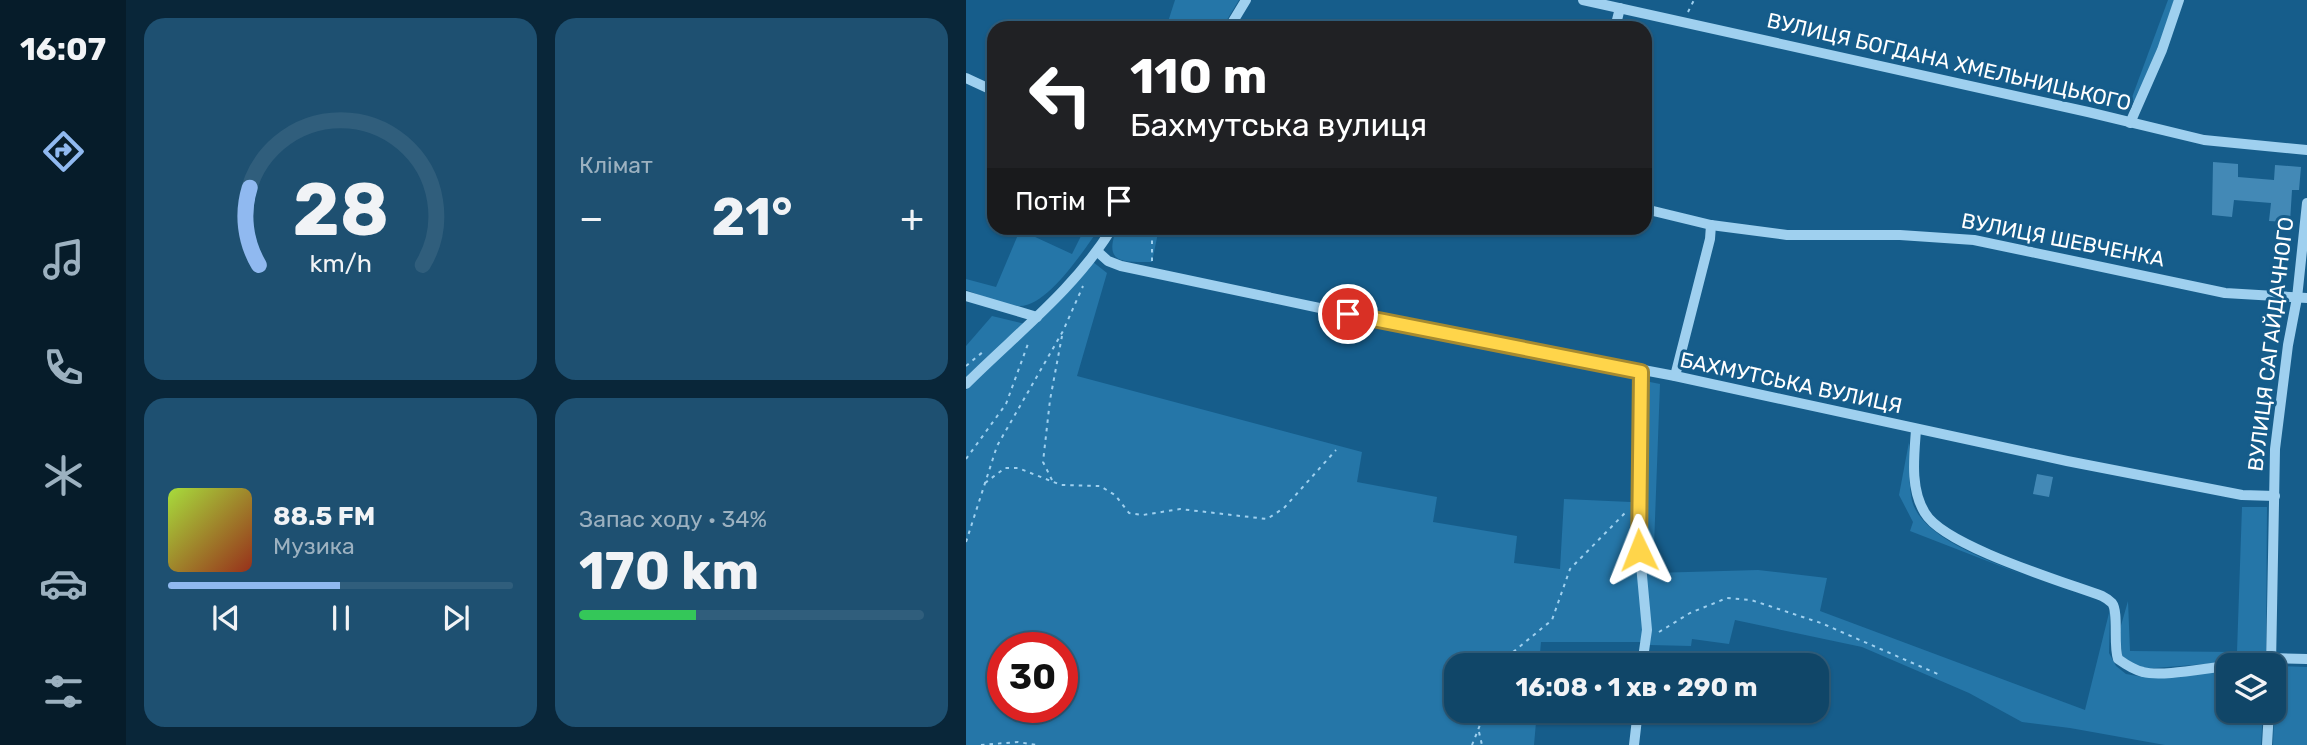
<!DOCTYPE html>
<html lang="uk">
<meta charset="utf-8">
<style>
body{margin:0;font-family:Rubik,sans-serif;background:#1e5071;color:#f1f3f6;height:100vh;display:flex;flex-direction:column;font-size:26px;white-space:nowrap}
*{box-sizing:border-box;margin:0}
p{font-size:23px;color:#9cb1c0}
.icon{flex:none;width:38px;height:38px;fill:none;stroke:currentColor;stroke-width:2;stroke-linecap:round;stroke-linejoin:round}
.map{position:relative;flex:1;overflow:hidden}
.drawer{display:flex;flex-direction:column;gap:18px;padding:18px;background:#092639;width:840px}
.drawer>*{flex:none}
.hud{position:absolute;left:21px;top:21px;width:665px;height:214px;border-radius:21px;box-shadow:0 2px 5px #0004,0 0 0 2px #305e7c;background:#202124;color:#fff;overflow:hidden}
.fabs{position:absolute;left:1250px;top:653px;display:grid;gap:14px}
.fabs a{display:grid;place-items:center;width:70px;height:70px;border-radius:14px;background:#104668;box-shadow:0 2px 5px #0004,0 0 0 2px #305e7c;font-size:35px}
.speed{position:absolute;left:21px;top:632px;display:flex;gap:14px;font-size:35px;font-weight:700;text-align:center}
.speed>*{display:grid;place-content:center;width:91px;height:91px;border-radius:50%;background:#104668;box-shadow:0 2px 5px #0004,0 0 0 2px #305e7c;line-height:1}
.speed .limit{border:10px solid #d22;background:#fff;color:#111}
.pin{position:absolute;display:grid;place-items:center;width:60px;height:60px;color:#fff;margin:-30px;border:4px solid #fff;border-radius:50%;box-shadow:0 2px 7px #0007}
.me{position:absolute;width:77px;margin:-38px;rotate:358deg;stroke-linejoin:round;filter:drop-shadow(0 0 5px #0008)}
.turn{display:flex;align-items:center;gap:24px;height:147px;padding:0 28px;font-size:32px}
.turn .icon{width:91px;height:91px;stroke-width:2.5}
.turn b{display:block;font-size:49px;line-height:60px}
.then{display:flex;align-items:center;height:66px;padding:0 28px;background:#0003;gap:14px;font-size:26px}
.big{font-size:52px;font-weight:700;line-height:1.1}
.drawer .tile{flex:1;display:flex;flex-direction:column;justify-content:center;gap:10px;min-width:0;padding:0 24px;border-radius:21px;background:#1e5071}
.drawer .dial{align-items:center;gap:0}
.dial svg{height:182px;overflow:visible;fill:none;stroke:#305e7c;stroke-width:7;stroke-linecap:round;text-anchor:middle}
.dial text{fill:#f1f3f6;stroke:none}
.song{display:flex;align-items:center;gap:21px}
.cover{width:84px;height:84px;border-radius:10px;background:linear-gradient(135deg,hsl(80 70% 55%),hsl(10 70% 35%))}
.played{height:7px;border-radius:4px;background:linear-gradient(90deg,#90b9f0 50%,#305e7c 50%)}
.keys{display:flex;justify-content:space-around;direction:ltr}
.heat{display:flex;justify-content:space-between;align-items:center;font-size:38px;direction:ltr}
.charge{height:10px;border-radius:5px;background:linear-gradient(90deg,#34c759 34%,#305e7c 0)}
.drawer .tiles{flex:1;display:grid;gap:18px;grid-template-columns:repeat(2,1fr)}
.trip{position:absolute;left:478px;top:653px;width:385px;height:70px;border-radius:21px;background:#104668;box-shadow:0 2px 5px #0004,0 0 0 2px #305e7c;font-weight:700;line-height:70px;text-align:center}
main{display:flex;flex:1;min-height:0}
.tab-bar{display:flex;flex-direction:column;width:126px;justify-content:space-around;align-items:center;background:#061c2a;color:#9cb1c0}
.tab-bar .icon{width:49px;height:49px}
.tab-bar .current{color:#90b9f0}
.tab-bar b{font-size:32px;color:#f1f3f6}
.map>svg:first-child{display:block}
</style>
<main>
<nav class="tab-bar">
<b>16:07</b>
<svg class="icon current" aria-label="directions" viewBox="0 0 24 24"><path d="M12 3l9 9-9 9-9-9zM9 14v-3h6M13 9l2 2-2 2"/></svg>
<svg class="icon" aria-label="music" viewBox="0 0 24 24"><path d="M9 18V5l10-2v13"/><circle cx="6" cy="18" r="3"/><circle cx="16" cy="16" r="3"/></svg>
<svg class="icon" aria-label="phone" viewBox="0 0 24 24"><path d="M5 4h4l2 5-3 2q2 4 5 5l2-3 5 2v4C11 20 4 13 5 4z"/></svg>
<svg class="icon" aria-label="climate" viewBox="0 0 24 24"><path d="M12 3v18M4 7l16 10M4 17L20 7"/></svg>
<svg class="icon" aria-label="car" viewBox="0 0 24 24"><path d="M5 17H2v-5l4-1 3-4h7l3 4 3 1v5h-3M9 17h6M6 11h13"/><circle cx="7" cy="17" r="2"/><circle cx="17" cy="17" r="2"/></svg>
<svg class="icon" aria-label="filters" viewBox="0 0 24 24"><path d="M4 7h16M4 17h16"/><circle cx="9" cy="7" r="2"/><circle cx="15" cy="17" r="2"/></svg>
</nav>
<section class="drawer">
<div class="tiles">
<div class="tile dial"><svg viewBox="0 0 100 80">
<path d="M14 69A42 42 0 1 1 86 69"/>
<path d="M14 69A42 42 0 0 1 10 35" stroke="#90b9f0"/>
<text x="50" y="56" font-size="32" font-weight="700">28</text>
<text x="50" y="72" font-size="11">km/h</text>
</svg></div>
<div class="tile"><p>Клімат</p>
<div class="heat"><a>−</a><b class="big">21°</b><a>+</a></div>
</div>
<div class="tile">
<div class="song"><i class="cover"></i><div><b>88.5 FM</b><p>Музика</p></div></div>
<div class="played"></div>
<div class="keys"><svg class="icon" aria-label="previous" viewBox="0 0 24 24"><path d="M18 5L8 12l10 7zM5 5v14"/></svg><svg class="icon" aria-label="pause" viewBox="0 0 24 24"><path d="M8 5v14M16 5v14"/></svg><svg class="icon" aria-label="next" viewBox="0 0 24 24"><path d="M6 5l10 7-10 7zM19 5v14"/></svg></div>
</div>
<div class="tile"><p>Запас ходу · 34%</p><b class="big">170 km</b><div class="charge"></div></div>
</div>
</section>
<div class="map">
<svg width="1341" height="745" viewBox="0 0 1341 745">
<rect width="100%" height="100%" fill="#165d8b"/>
<!-- green -->
<g fill="#2576a8" fill-rule="evenodd">
<polygon points="209,0 273,0 256,28 200,28"/>
<polygon points="1202,0 1208,0 1194,44 1169,102 1165,100"/>
<path d="M119,228H134C118,249 82,307 53,306C39,306 14,295 0,290V279L30,287L54,230L106,254Z"/>
<path d="M151,228H193L186,262C156,262 137,264 151,228Z"/>
<path d="M127,262L141,273L111,376L396,452L391,482L471,497L467,522L551,536L548,563L594,569L598,499L665,502C669,549 677,596 676,642H575L573,665H490V710L571,711L568,745H0V390L68,324ZM37,648H96V707H37Z"/>
<polygon points="26,316 59,324 0,380 0,346"/>
<polygon points="679,381 694,384 687,573 792,570 861,578 854,611 1119,710 1144,609 1143,653 1150,666 1160,674 1177,677 1262,668 1262,710 1297,711 1295,745 1199,745 1104,728 1056,722 1003,693 896,647 769,620 763,644 726,639 725,646 684,645 684,614 677,554"/>
<path d="M943,442C944,461 942,482 946,501C956,539 1028,562 1060,576L944,531L947,522L933,495Z"/>
<polygon points="1276,507 1301,507 1300,652 1278,661 1176,669 1156,656 1154,629 1162,601 1164,651 1271,652"/>
<polygon points="1310,666 1341,667 1341,745 1307,745"/>
</g>
<!-- building -->
<g fill="#4389b6">
<polygon points="1247,162 1272,164 1272,177 1308,180 1309,165 1335,167 1333,190 1326,190 1324,222 1303,221 1305,203 1268,200 1266,217 1246,215"/>
<polygon points="1071,474 1087,477 1083,497 1067,494"/>
</g>
<g fill="none" stroke-linecap="round" stroke-linejoin="round">
<!-- path -->
<g stroke="#9fd0ef" stroke-width="2" stroke-dasharray="3.5 5" stroke-linecap="butt">
<polyline points="722,12 728,0"/>
<polyline points="186,261 186,228"/>
<polyline points="0,366 18,351"/>
<polyline points="0,459 40,404 63,341"/>
<polyline points="86,480 77,462 84,400 96,336"/>
<polyline points="19,483 39,468 52,468 95,485 134,486 149,495 163,513 177,515 214,509 301,519 318,508 370,450"/>
<polyline points="0,542 31,446 97,331 117,286"/>
<polyline points="693,632 724,613 761,598 785,600 855,623 974,675"/>
<polyline points="537,665 541,657 586,620 604,569 660,512"/>
<polyline points="513,732 516,745"/>
<polyline points="15,745 52,742 70,745"/>
<polyline points="506,745 520,710"/>
</g>
<!-- minor -->
<g stroke="#9fd0ef" stroke-width="10">
<polyline points="617,0 1122,112 1238,140 1341,150"/>
<polyline points="263,28 280,0"/>
<polyline points="649,28 654,8"/>
<polyline points="0,78 28,91"/>
<polyline points="1164,123 1196,50 1213,0"/>
<polyline points="679,209 745,225 821,235 934,235 1008,240 1259,293 1341,298"/>
<polyline points="132,252 142,261 155,266 382,314 709,376 1101,461 1276,495 1309,496"/>
<polyline points="0,296 71,317"/>
<polyline points="675,372 672,532 681,630 676,665"/>
<polyline points="709,376 744,239 745,225"/>
<path d="M0,384C50,334 110,288 146,228"/>
<path d="M950,430C948,457 944,489 959,513C978,546 1098,582 1136,596C1140,598 1143,600 1146,603C1153,612 1147,645 1152,659C1159,664 1168,670 1177,672C1196,677 1240,668 1262,666"/>
<polyline points="1267,665 1305,658 1341,659"/>
<polyline points="1305,665 1309,449 1322,345 1331,298 1341,203"/>
<polyline points="668,745 672,710"/>
<polyline points="1301,745 1303,710"/>
</g>
</g>
<g fill="none" stroke-linecap="round" stroke-linejoin="round">
<!-- route casing -->
<g stroke="#a68a30" stroke-width="18">
<polyline id="route" points="382,314 675,372 673,550"/>
</g>
<!-- route -->
<use href="#route" stroke="#ffd54a" stroke-width="12"/>
</g>
<g text-anchor="middle" stroke-width="6" stroke-linejoin="round" paint-order="stroke">
<!-- street labels -->
<g font-size="21" fill="#fff" stroke="#165d8b">
<text transform="translate(983 62) rotate(13)" y="7">ВУЛИЦЯ БОГДАНА ХМЕЛЬНИЦЬКОГО</text>
<text transform="translate(1097 240) rotate(11)" y="7">ВУЛИЦЯ ШЕВЧЕНКА</text>
<text transform="translate(1305 344) rotate(-83)" y="7">ВУЛИЦЯ САГАЙДАЧНОГО</text>
<text transform="translate(825 383) rotate(12)" y="7">БАХМУТСЬКА ВУЛИЦЯ</text>
</g>
</g>
</svg>
<div class="fabs">
<a><svg class="icon" aria-label="layers" viewBox="0 0 24 24"><path d="M12 4l9 5-9 5-9-5zM3 14l9 5 9-5"/></svg></a>
</div>
<div class="speed"><div class="limit">30</div></div>
<div class="pin" style="left:382px;top:314px;background:#d93025"><svg class="icon" aria-label="arrive" viewBox="0 0 24 24"><path d="M6 21V4h12l-3 4 3 4H6"/></svg></div>
<svg class="me" style="left:673px;top:550px" viewBox="-20 -20 40 40"><path d="M0-17L14 15 0 8-14 15z" fill="#ffd54a" stroke="#fff" stroke-width="4"/></svg>
<div class="trip">16:08 · 1 хв · 290 m</div>
<div class="hud">
<div class="turn"><svg class="icon" aria-label="left" viewBox="0 0 24 24"><path d="M17 20v-9H6M10 6l-5 5 5 5"/></svg><div><b>110 m</b>Бахмутська вулиця</div></div>
<div class="then">Потім<svg class="icon" aria-label="arrive" viewBox="0 0 24 24"><path d="M6 21V4h12l-3 4 3 4H6"/></svg></div>
</div>
</div>
</main>
